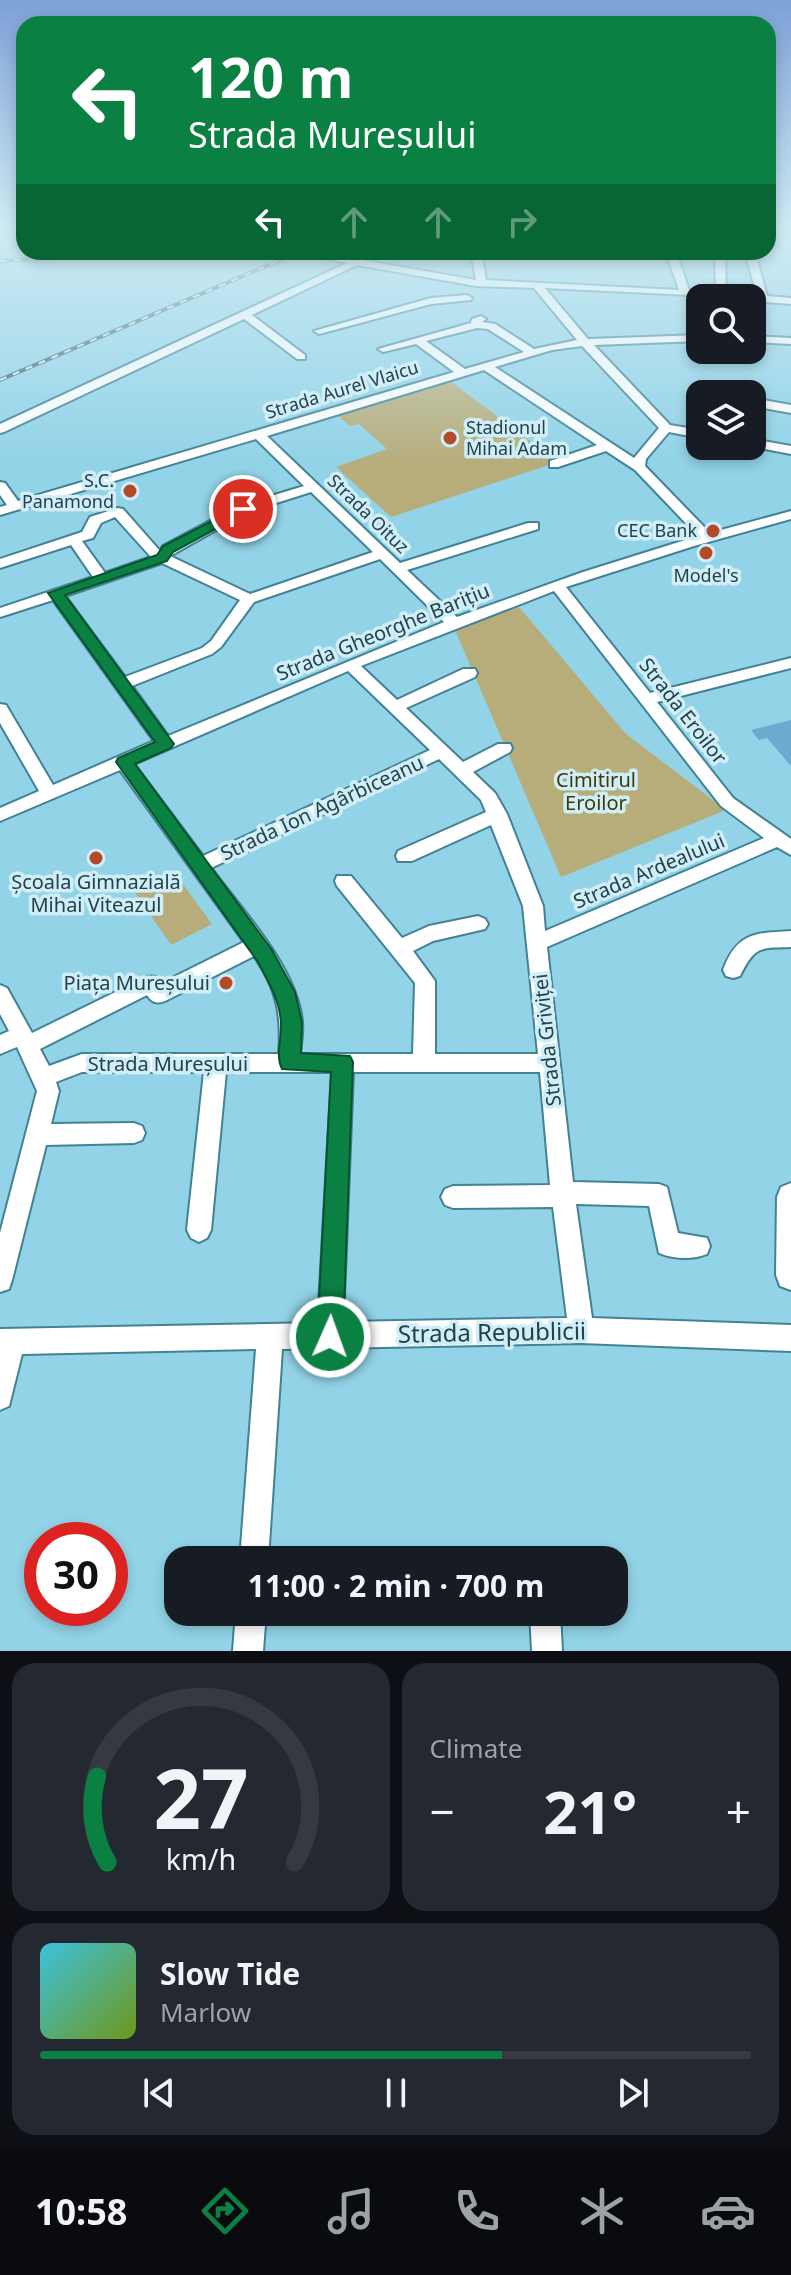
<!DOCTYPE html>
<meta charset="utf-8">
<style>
body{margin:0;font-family:"Noto Sans",sans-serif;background:#242831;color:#f1f3f6;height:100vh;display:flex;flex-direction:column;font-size:30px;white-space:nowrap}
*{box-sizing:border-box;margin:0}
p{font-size:26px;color:#9ea1a6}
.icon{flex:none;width:44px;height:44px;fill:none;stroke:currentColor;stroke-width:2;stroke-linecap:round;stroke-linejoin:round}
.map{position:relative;height:1651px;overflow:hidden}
.sheet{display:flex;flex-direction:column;gap:12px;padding:12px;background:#0d0f14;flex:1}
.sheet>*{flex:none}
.banner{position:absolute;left:16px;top:16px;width:760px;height:244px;border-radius:24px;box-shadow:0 4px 12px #0003;background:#0b8043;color:#fff;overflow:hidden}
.fabs{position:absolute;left:686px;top:284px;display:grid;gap:16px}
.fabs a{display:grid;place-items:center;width:80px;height:80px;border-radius:16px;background:#171b24;box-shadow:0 4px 12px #0003;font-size:40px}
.speed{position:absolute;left:24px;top:1522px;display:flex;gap:16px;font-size:40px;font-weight:700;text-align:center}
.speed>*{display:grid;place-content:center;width:104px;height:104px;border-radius:50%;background:#171b24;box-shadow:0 4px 12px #0003;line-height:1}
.speed .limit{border:12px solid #d22;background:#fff;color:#111}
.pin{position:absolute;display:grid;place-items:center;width:68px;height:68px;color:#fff;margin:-34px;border:4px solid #fff;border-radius:50%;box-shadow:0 2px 8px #0007}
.me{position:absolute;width:88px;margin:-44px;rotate:2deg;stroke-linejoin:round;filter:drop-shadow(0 0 6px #0008)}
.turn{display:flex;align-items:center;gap:28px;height:168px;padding:0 40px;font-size:36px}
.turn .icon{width:104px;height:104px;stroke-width:2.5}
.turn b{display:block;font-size:56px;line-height:68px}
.lanes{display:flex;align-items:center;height:76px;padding:0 40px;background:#0003;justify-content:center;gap:40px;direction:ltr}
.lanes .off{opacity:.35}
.big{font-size:60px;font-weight:700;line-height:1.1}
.sheet .tile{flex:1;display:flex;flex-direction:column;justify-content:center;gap:12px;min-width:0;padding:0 28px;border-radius:24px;background:#242831}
.sheet .dial{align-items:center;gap:0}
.dial svg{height:208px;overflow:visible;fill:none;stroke:#363941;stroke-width:7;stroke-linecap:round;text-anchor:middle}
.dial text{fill:#f1f3f6;stroke:none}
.song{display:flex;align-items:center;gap:24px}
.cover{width:96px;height:96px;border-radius:12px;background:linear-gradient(135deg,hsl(190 70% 55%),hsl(80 70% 35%))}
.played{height:8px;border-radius:4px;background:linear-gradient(90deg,#0b8043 65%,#363941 65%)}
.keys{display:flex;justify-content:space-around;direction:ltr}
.heat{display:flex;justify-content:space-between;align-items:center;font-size:44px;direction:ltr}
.sheet .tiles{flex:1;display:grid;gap:12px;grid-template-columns:1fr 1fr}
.tile:last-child{grid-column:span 2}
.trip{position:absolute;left:164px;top:1546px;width:464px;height:80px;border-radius:24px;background:#171b24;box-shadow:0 4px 12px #0003;font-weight:700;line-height:80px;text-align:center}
.tab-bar{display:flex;height:128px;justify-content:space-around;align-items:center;background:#090b0e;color:#9ea1a6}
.tab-bar .icon{width:56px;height:56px}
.tab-bar .selected{color:#0b8043}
.tab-bar b{font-size:36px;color:#f1f3f6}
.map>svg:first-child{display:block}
</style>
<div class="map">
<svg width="791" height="1651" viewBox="0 0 791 1651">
<rect width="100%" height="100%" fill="#92d3e7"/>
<!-- green -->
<g fill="#b6ad7b">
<polygon points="450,381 558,462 391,517 336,467 387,449 359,424 350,426 337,415"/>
<polygon points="519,607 626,734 726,810 561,877 455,630"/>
<polygon points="174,872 212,924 171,945 134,891"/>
</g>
<!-- building -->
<polygon fill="#6ea9d2" points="791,720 791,766 767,738 759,740 751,730"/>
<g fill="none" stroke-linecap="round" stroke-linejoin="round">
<!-- minor casing -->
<g stroke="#428295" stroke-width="4">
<g id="minor">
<path d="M295,252H316L476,280L471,252H481L486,280L679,290L666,252H676L689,290L716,292L715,252H725L726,293L757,295L745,252H755L767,296L791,298V304L752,301V298L545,288L588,339L700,335V341L594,345L670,425L700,430V438L669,432L646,459L645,466L710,533L791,511V519L694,546L566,587L650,693L791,658V668L657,702L733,798L791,839V855L777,847L547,947L573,1182L659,1184L667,1187L678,1233L707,1238L710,1246L707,1254C693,1260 673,1259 659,1253L649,1206L576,1204L592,1318L791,1325V1351L581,1343L282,1349L268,1560H240L256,1349L22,1354L9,1406L0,1410V1329L318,1323L332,1072H226L211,1230L207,1238L199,1242L191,1238L187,1230L204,1072H82L56,1082L59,1091L51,1124L134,1123L142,1126L145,1133L142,1140L134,1143L46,1145L12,1280L9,1289L0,1292V1233L37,1091L17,1047L0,1054V1035L9,1031L0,1014V985L7,988L32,1033L144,978C152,975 157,976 162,983L244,942L120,770L0,821V808L39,791L0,723V704L6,705L53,785L154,741L53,600L0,617V608L93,577L71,545L0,568V559L82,532L90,517L118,508L123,509L160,551L163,546L238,506L304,486L256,439L0,515V507L7,505L0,495V482L5,483L18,501L454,372L416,344L383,352L378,349L471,323L472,319L481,316L486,319L482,322L495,324L534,349L577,340L534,288L476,286L357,265L252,315L305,355V359H297L244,319L4,432L0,433V424L347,263ZM477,328L488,329L524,352L465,369L426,341ZM582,346L659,428L634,458L495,367L552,350ZM484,370L597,445L550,461V467H558L606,451L635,470L698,536L583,572L457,617L407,570L538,529V523H528L400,563L267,436ZM311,492L373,552L250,594L170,556L248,512ZM115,517L151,557L105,573L82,541L93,538L101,523ZM380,559L444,622L168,736L132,686L212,654L221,647L254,602ZM162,563L240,600L211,641L202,648L125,677L65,596ZM554,591L721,806L764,838L545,931L543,906L507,814L495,793L473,772L510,752L512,748L510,744H498L463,762L406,708L475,677L477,673L475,669H463L397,700L361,666ZM348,671L430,750L203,856L134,764ZM439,759L481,800L486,812L398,851L396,856L398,861H412L491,825L523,906L538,1054H435V981L413,951L433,941L485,929L488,924L485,919L478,916L429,926L402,938L351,876H337L335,881L337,886L415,983L413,1054H300C301,1044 303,1032 302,1022C298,969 242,910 211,868ZM254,956C277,988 282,1016 279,1054H82L49,1066L40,1049L147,995C152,1003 157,1004 165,1001ZM353,1072H540L550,1185L453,1186L445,1189L441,1197L445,1205L453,1208L553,1207L567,1318L343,1322Z"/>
<polygon points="467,295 472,298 471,300 431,304 319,334 314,331 431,298"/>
<polygon points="752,336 791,338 791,344 752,342"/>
<polygon points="752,398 791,405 791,413 752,406"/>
<polygon points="752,439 791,446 791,454 749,446 752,446"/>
<path d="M791,931V947C759,948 755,946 740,976L733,978L726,976L723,970C737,933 754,933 791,931Z"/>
<polygon points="236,1612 266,1612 263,1651 233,1651"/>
<polygon points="530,1612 560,1612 562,1651 532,1651"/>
</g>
</g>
<!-- major casing -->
<g stroke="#428295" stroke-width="4">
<polygon id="major" points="791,1183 791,1290 780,1286 776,1275 777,1197 781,1187"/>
</g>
<!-- minor -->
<use href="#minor" fill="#fff" fill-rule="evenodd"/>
<!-- major -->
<use href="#major" fill="#fff" fill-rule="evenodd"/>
<!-- rail casing -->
<g stroke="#406570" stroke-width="4">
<g id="rail">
<polyline points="0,261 169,252"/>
<polyline points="0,380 299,252"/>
</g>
</g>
<!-- rail -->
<use href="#rail" stroke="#cfeef8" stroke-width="2" stroke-dasharray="7" stroke-linecap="butt"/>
</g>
<!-- sky -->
<linearGradient id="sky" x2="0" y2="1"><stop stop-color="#7da0d6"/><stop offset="0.5" stop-color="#ceebf4"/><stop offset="1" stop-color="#ceebf4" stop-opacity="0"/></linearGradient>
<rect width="791" height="462" fill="url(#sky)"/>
<!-- route -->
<path fill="#0b8043" stroke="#07532c" stroke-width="2" d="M243,505L247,506V512L173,552L167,561L65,595L174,744L171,748L135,764L272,950L295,992L302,1022L301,1053L350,1056L353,1062L343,1337L340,1346L330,1350L321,1346L317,1337L331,1072L282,1069C275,1055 282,1039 281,1023C280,1001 268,981 258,962L116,762L118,758L155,742L48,593L157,555L163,546Z"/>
<!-- markers -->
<g fill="#b34b26" stroke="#cfeef8" stroke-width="3">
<circle cx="450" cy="438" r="8"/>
<circle cx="130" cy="491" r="8"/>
<circle cx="713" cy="531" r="8"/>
<circle cx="706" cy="553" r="8"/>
<circle cx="96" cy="858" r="8"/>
<circle cx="226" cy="983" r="8"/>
</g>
<g text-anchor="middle" stroke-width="7" stroke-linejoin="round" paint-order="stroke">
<!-- far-street labels -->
<g font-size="18" fill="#26414a" stroke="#cfeef8">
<text transform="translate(342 390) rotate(-17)" y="6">Strada Aurel Vlaicu</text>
<text transform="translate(368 514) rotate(44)" y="6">Strada Oituz</text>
</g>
<!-- far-poi labels -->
<g font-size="18" fill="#26414a" stroke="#cfeef8" text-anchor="end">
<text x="466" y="434" text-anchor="start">Stadionul<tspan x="466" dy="21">Mihai Adam</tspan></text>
<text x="114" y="487">S.C.<tspan x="114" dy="21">Panamond</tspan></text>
<text x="697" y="537">CEC Bank</text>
<text x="706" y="582" text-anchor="middle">Model's</text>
</g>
<!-- street labels -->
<g font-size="20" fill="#26414a" stroke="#cfeef8">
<text transform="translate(383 632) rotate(-22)" y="7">Strada Gheorghe Barițiu</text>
<text transform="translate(683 711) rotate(52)" y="7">Strada Eroilor</text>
<text transform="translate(322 808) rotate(-25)" y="7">Strada Ion Agârbiceanu</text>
<text transform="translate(649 871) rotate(-23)" y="7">Strada Ardealului</text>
<text transform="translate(547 1040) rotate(-96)" y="7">Strada Griviței</text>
<text x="168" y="1071">Strada Mureșului</text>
</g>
<!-- park labels -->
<g font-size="20" fill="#423902" stroke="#cfeef8">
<text x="596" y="787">Cimitirul<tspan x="596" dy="23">Eroilor</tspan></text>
</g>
<!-- poi labels -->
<g font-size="20" fill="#26414a" stroke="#cfeef8">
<text x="96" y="889">Școala Gimnazială<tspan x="96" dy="23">Mihai Viteazul</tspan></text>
<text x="210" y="990" text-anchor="end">Piața Mureșului</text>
</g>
<!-- near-street labels -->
<g font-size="24" fill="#26414a" stroke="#cfeef8">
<text transform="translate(492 1333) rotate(-1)" y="8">Strada Republicii</text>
</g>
</g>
</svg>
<div class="fabs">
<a><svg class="icon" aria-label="search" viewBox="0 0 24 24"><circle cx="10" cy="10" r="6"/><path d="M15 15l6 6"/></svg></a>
<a><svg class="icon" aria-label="layers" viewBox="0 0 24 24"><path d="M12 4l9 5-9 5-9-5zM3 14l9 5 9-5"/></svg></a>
</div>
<div class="speed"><div class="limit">30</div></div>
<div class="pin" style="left:243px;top:509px;background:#d93025"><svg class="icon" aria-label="arrive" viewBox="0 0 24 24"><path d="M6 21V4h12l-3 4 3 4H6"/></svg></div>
<svg class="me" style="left:330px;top:1337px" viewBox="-20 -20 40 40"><circle r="17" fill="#0b8043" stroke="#fff" stroke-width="3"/><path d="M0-11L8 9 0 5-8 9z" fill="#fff"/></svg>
<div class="trip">11:00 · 2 min · 700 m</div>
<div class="banner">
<div class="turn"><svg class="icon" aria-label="left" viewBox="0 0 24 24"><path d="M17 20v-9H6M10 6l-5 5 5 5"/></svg><div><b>120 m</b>Strada Mureșului</div></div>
<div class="lanes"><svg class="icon" aria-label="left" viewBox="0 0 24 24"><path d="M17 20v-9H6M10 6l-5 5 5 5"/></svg><svg class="icon off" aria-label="ahead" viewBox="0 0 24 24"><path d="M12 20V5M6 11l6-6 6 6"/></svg><svg class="icon off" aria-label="ahead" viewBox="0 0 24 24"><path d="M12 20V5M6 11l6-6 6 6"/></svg><svg class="icon off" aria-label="right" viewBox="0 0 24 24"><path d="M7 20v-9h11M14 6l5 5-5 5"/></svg></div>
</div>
</div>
<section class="sheet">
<div class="tiles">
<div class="tile dial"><svg viewBox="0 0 100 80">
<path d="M14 69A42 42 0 1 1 86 69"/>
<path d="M14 69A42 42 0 0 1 10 36" stroke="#0b8043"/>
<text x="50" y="56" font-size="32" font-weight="700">27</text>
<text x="50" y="72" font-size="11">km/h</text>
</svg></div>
<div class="tile"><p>Climate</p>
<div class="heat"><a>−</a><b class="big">21°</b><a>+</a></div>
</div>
<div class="tile">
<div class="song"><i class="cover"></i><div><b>Slow Tide</b><p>Marlow</p></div></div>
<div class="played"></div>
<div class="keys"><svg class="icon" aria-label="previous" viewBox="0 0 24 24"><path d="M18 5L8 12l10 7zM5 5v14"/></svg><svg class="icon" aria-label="pause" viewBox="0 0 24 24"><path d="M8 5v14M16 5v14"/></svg><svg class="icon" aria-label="next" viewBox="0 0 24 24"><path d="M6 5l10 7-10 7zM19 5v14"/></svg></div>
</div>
</div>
</section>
<nav class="tab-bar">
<b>10:58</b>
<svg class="icon selected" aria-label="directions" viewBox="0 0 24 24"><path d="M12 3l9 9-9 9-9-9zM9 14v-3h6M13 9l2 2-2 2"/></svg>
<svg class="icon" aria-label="music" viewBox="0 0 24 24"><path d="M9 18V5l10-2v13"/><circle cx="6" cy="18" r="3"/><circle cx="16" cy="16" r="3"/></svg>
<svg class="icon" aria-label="phone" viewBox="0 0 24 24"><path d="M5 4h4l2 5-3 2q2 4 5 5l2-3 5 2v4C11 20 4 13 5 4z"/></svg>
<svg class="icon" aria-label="climate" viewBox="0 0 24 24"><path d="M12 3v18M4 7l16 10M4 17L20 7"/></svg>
<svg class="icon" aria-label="car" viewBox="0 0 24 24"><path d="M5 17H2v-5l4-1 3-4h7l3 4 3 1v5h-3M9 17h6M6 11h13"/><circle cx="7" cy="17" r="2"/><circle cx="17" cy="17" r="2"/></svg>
</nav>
